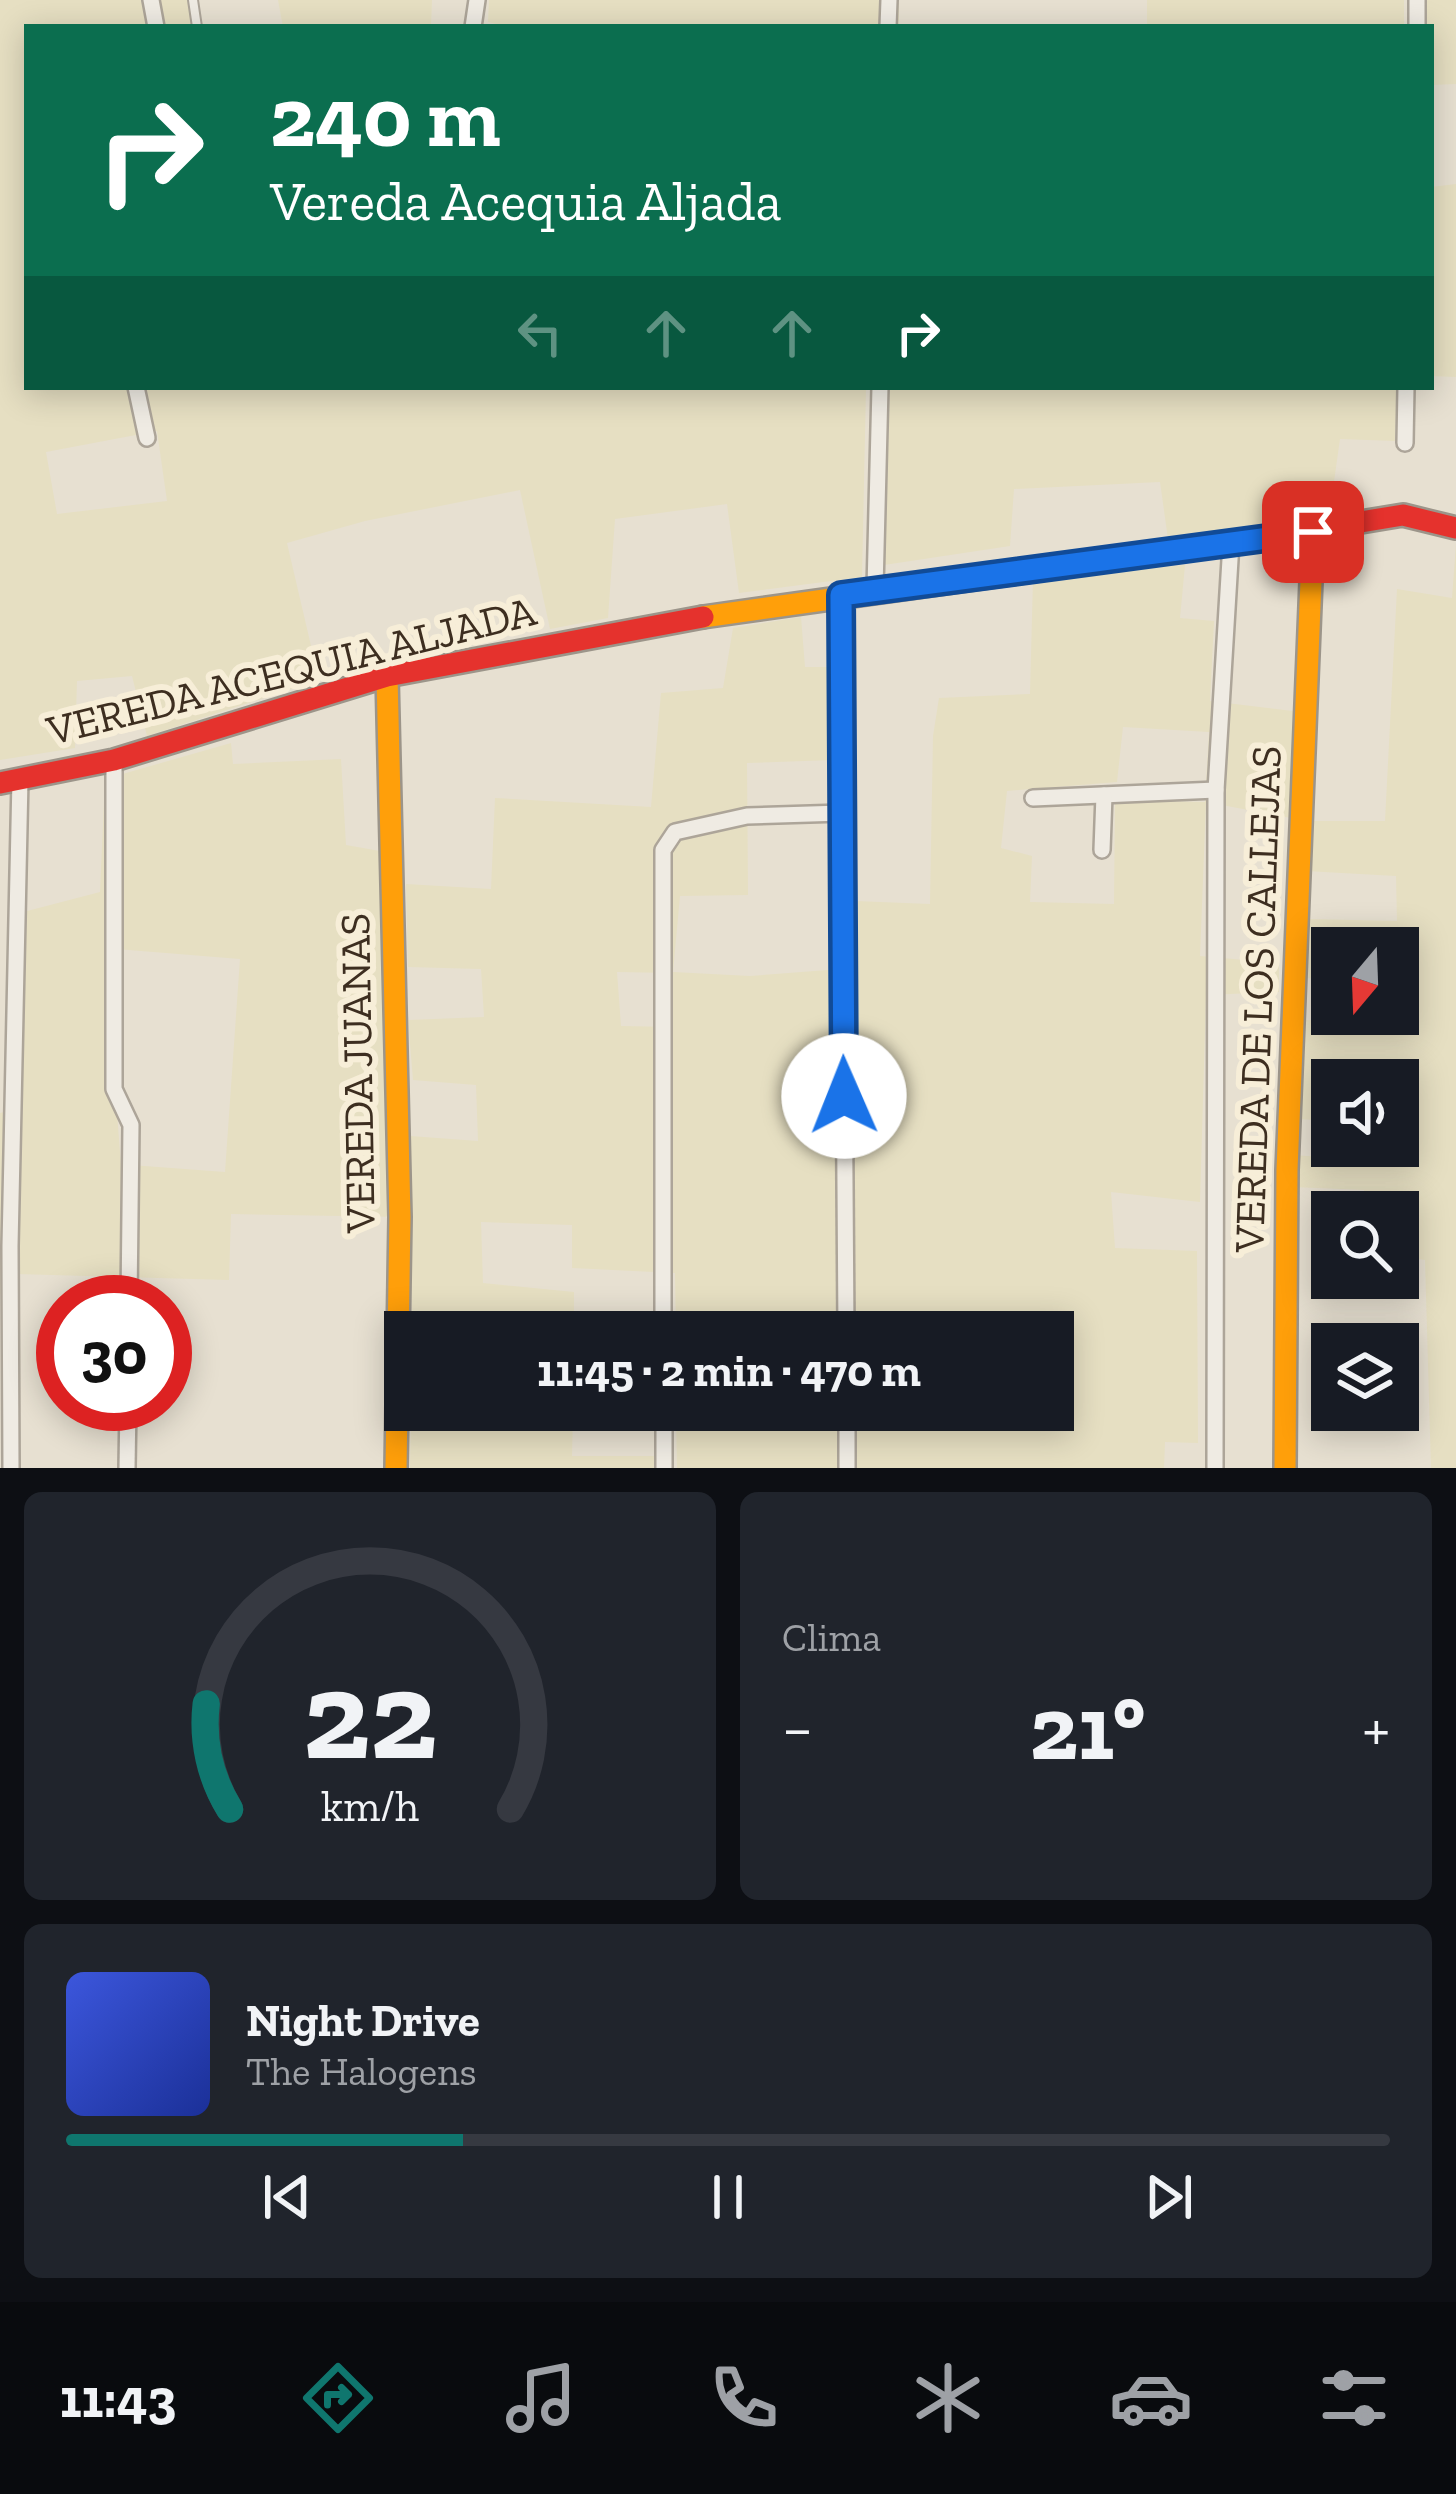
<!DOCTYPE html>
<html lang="es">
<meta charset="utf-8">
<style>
body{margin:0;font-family:"Zilla Slab",serif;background:#20242c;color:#f1f3f6;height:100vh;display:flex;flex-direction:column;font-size:45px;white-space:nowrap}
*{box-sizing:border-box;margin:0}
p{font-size:39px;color:#9ea1a6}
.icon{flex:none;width:66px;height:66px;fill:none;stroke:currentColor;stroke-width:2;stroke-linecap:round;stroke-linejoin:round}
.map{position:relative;height:1468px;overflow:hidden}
.panel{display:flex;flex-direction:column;gap:24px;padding:24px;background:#0d0f14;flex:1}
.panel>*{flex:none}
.guide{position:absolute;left:24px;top:24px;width:1410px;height:366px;border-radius:0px;box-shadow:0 6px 30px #0003;background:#0b6e4f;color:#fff;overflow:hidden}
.needle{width:78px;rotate:199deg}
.controls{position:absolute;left:1311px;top:927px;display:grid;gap:24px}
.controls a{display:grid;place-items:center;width:108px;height:108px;border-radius:0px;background:#171b24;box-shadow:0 6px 30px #0003;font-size:60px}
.speed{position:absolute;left:36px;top:1275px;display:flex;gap:24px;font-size:60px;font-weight:700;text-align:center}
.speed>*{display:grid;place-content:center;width:156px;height:156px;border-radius:50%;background:#171b24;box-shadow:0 6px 30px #0003;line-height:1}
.speed .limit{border:18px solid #d22;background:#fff;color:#111}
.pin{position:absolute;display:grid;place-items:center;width:102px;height:102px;color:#fff;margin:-51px;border-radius:24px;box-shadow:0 6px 18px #0006}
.me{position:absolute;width:132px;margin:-66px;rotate:359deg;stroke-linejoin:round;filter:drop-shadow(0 0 9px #0008)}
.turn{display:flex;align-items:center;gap:42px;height:252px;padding:0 48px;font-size:54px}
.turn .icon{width:156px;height:156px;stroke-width:2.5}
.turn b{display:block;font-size:84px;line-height:102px}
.lanes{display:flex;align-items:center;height:114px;padding:0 48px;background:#0003;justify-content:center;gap:60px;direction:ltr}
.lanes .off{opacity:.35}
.big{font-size:90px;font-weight:700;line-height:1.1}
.panel .card{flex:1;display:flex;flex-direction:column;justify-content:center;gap:18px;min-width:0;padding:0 42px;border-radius:18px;background:#20242c}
.panel .dial{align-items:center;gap:0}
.dial svg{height:312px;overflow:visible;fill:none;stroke:#363941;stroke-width:7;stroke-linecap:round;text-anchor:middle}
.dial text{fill:#f1f3f6;stroke:none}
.song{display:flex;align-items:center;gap:36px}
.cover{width:144px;height:144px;border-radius:18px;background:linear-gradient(135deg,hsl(230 70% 55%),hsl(230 70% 35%))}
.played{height:12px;border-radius:6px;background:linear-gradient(90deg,#0f766e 30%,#363941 30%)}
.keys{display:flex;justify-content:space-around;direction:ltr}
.heat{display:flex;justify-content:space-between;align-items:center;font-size:66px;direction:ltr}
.panel .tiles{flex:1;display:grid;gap:24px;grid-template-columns:1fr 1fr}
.card:last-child{grid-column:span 2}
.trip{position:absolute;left:384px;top:1311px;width:690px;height:120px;border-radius:0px;background:#171b24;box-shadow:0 6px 30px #0003;font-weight:700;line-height:120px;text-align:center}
.menu{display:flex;height:192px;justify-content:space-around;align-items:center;background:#090b0e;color:#9ea1a6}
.menu .icon{width:84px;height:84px}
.menu .current{color:#0f766e}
.menu b{font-size:54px;color:#f1f3f6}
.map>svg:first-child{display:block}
</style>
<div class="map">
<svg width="1456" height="1468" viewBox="0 0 1456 1468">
<rect width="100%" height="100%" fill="#e7e0d1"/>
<!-- farmland -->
<g fill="#e6dfc2" fill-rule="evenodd">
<path d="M0,0H195L202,27H27V387H866L862,577L739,593L727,504L615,519L608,618L550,629L520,490L365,521L287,543L319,680L147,736L132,676L77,681L75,748L0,760ZM157,431L167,501L57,514L46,452Z"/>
<polygon points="278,0 432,0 431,27 283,27"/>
<polygon points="489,0 899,0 899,27 509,27 488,22"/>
<rect x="1147" y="0" width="257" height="27"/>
<polygon points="1425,0 1456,0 1456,84 1431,85 1431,27 1424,27"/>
<polygon points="1456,184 1456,377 1431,376 1431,187"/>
<polygon points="890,387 1397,387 1395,441 1340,439 1329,517 1168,539 1160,482 1014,489 1010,546 884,565"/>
<path d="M1456,544V1468H1431L1425,1260L1398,1256V1212H1365L1364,1190L1293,1187V1155L1389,1162L1387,1146H1398V1080H1332V1121L1298,1119L1303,1020H1385L1387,1014H1398V948H1332V981L1307,978L1308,919L1397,921L1396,876L1306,871L1307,821L1206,802L1200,956L1279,963V992L1206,995L1200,1202L1111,1192L1115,1248L1197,1251L1198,1443L1165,1442L1164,1468H677L676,1410H1053V1332H676L675,1273L572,1268V1225L481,1222L483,1283L574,1292V1332H412L410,1136L478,1141L476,1085L413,1080L408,1020L484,1017L481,969L408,967L406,884L491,889L495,798L651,807L661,693L723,688L733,628L801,617L805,667H831L833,760L747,763L748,895L680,896L673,972L750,976L854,968L855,901L930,904L933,736L939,698L1030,694L1033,579L1185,565L1180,618L1214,621L1210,701L1317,714L1308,821H1385L1397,589L1452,598ZM1123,727L1209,732L1205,802L1115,800L1114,904L1030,902L1032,856L1001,848L1007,791L1117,782ZM617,972L672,973L673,1027L621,1026Z"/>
<path d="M231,743L233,764L341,759L346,845L391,853L400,1217L231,1214L229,1280L16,1274L0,1295V1113L4,1112L8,916L100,892L105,779ZM104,948L240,959L225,1172L131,1165L128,1254Z"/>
<polygon points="411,1410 573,1410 572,1456 656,1456 657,1468 410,1468"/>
</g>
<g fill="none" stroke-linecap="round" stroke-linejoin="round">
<!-- lane casing -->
<g stroke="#ada599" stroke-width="12">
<polyline id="lane" points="193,0 197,27"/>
</g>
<!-- street casing -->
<g stroke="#ada599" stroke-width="20">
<g id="street">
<polyline points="151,0 156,27"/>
<polyline points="473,27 477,0"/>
<polyline points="888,27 889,0"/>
<polyline points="1417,27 1417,0"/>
<polyline points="136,387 147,438"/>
<polyline points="1405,443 1406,387"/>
<polyline points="875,589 880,387"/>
<polyline points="841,594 846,1332"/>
<polyline points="114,760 114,1089 131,1125 129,1302"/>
<polyline points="1033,798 1216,790"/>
<polyline points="1102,850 1104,795"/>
<polyline points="663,1332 663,850 675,832 747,816 842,813"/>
<polyline points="664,1410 664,1468"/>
<polyline points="847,1410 847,1468"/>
<polyline points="11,1468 10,1246 20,779"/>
<polyline points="127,1468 128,1404"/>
<polyline points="1215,1468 1216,790 1231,543"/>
</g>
</g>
<!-- slow casing -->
<g stroke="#9c958a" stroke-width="26">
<g id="slow">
<polyline points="703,617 1252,540"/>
<polyline points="387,676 400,1217 396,1468"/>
<polyline points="1285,1468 1287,1170 1313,532"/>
</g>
</g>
<!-- jam casing -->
<g stroke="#9c958a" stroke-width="26">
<g id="jam">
<polyline points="1252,540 1403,515 1456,528"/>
<polyline points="0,783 114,760 387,676 703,617"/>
</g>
</g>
<!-- lane -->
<use href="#lane" stroke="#efebe3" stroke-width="8"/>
<!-- street -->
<use href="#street" stroke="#efebe3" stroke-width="15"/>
<!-- slow -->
<use href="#slow" stroke="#ff9f0a" stroke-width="21"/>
<!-- jam -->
<use href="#jam" stroke="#e5322d" stroke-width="21"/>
</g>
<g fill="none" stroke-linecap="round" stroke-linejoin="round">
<!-- route casing -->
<g stroke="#114b97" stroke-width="30">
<polyline id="route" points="844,1096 841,595 1313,532"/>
</g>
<!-- route -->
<use href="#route" stroke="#1a73e8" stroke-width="21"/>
</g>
<g text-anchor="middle" stroke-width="12" stroke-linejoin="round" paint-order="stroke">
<!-- street labels -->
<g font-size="42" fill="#3d2e20" stroke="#f7eed8">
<text transform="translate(291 670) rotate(-14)" y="15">VEREDA ACEQUIA ALJADA</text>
<text transform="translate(1257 999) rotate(-88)" y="15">VEREDA DE LOS CALLEJAS</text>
<text transform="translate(357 1073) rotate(-91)" y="15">VEREDA JUANAS</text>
</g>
</g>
</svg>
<div class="controls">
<a><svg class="needle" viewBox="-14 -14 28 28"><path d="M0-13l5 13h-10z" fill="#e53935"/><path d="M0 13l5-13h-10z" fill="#9ea1a6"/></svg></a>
<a><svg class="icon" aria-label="sound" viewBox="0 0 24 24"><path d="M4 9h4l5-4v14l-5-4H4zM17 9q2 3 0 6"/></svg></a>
<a><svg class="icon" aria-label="search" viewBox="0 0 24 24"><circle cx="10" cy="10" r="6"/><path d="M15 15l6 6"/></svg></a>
<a><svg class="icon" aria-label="layers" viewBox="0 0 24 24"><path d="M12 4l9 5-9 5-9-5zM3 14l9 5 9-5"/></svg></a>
</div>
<div class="speed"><div class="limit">30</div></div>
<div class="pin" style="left:1313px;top:532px;background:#d93025"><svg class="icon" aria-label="arrive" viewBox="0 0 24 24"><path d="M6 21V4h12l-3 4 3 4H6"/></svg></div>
<svg class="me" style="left:844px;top:1096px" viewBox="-20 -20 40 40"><circle r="19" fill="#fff"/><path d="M0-13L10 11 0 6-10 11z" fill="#1a73e8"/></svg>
<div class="trip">11:45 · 2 min · 470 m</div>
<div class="guide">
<div class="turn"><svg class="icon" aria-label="right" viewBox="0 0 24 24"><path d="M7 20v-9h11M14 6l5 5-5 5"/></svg><div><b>240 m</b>Vereda Acequia Aljada</div></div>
<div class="lanes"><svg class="icon off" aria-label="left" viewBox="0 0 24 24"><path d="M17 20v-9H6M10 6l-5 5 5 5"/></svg><svg class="icon off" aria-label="ahead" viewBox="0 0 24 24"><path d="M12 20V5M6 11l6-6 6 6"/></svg><svg class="icon off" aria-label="ahead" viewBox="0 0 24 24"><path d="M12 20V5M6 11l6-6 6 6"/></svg><svg class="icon" aria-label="right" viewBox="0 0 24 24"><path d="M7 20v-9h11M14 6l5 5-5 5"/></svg></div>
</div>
</div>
<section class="panel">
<div class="tiles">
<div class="card dial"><svg viewBox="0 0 100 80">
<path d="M14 69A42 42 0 1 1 86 69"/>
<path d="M14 69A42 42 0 0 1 8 42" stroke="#0f766e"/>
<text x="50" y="56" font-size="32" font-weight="700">22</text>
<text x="50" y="72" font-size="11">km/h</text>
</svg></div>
<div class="card"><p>Clima</p>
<div class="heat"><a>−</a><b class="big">21°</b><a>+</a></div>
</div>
<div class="card">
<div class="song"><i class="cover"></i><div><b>Night Drive</b><p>The Halogens</p></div></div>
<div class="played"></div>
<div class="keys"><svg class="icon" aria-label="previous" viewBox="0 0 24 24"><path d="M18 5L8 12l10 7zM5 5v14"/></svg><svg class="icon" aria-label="pause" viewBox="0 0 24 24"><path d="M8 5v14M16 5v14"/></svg><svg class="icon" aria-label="next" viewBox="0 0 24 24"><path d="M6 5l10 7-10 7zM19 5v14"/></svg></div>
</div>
</div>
</section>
<nav class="menu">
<b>11:43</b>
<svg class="icon current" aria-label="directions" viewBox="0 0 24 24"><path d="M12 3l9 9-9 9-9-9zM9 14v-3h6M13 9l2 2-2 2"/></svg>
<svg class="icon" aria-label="music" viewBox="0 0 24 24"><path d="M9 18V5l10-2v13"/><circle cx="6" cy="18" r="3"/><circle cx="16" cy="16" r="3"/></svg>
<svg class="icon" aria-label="phone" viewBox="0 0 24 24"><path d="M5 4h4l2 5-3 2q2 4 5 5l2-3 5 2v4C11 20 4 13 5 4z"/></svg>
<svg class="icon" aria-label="climate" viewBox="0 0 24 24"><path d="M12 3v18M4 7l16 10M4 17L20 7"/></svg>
<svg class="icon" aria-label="car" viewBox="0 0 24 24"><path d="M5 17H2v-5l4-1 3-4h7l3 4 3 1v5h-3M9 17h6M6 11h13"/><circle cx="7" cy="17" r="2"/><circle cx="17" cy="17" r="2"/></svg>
<svg class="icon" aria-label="filters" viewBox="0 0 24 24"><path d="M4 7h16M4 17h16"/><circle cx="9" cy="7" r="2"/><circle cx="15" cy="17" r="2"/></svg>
</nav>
